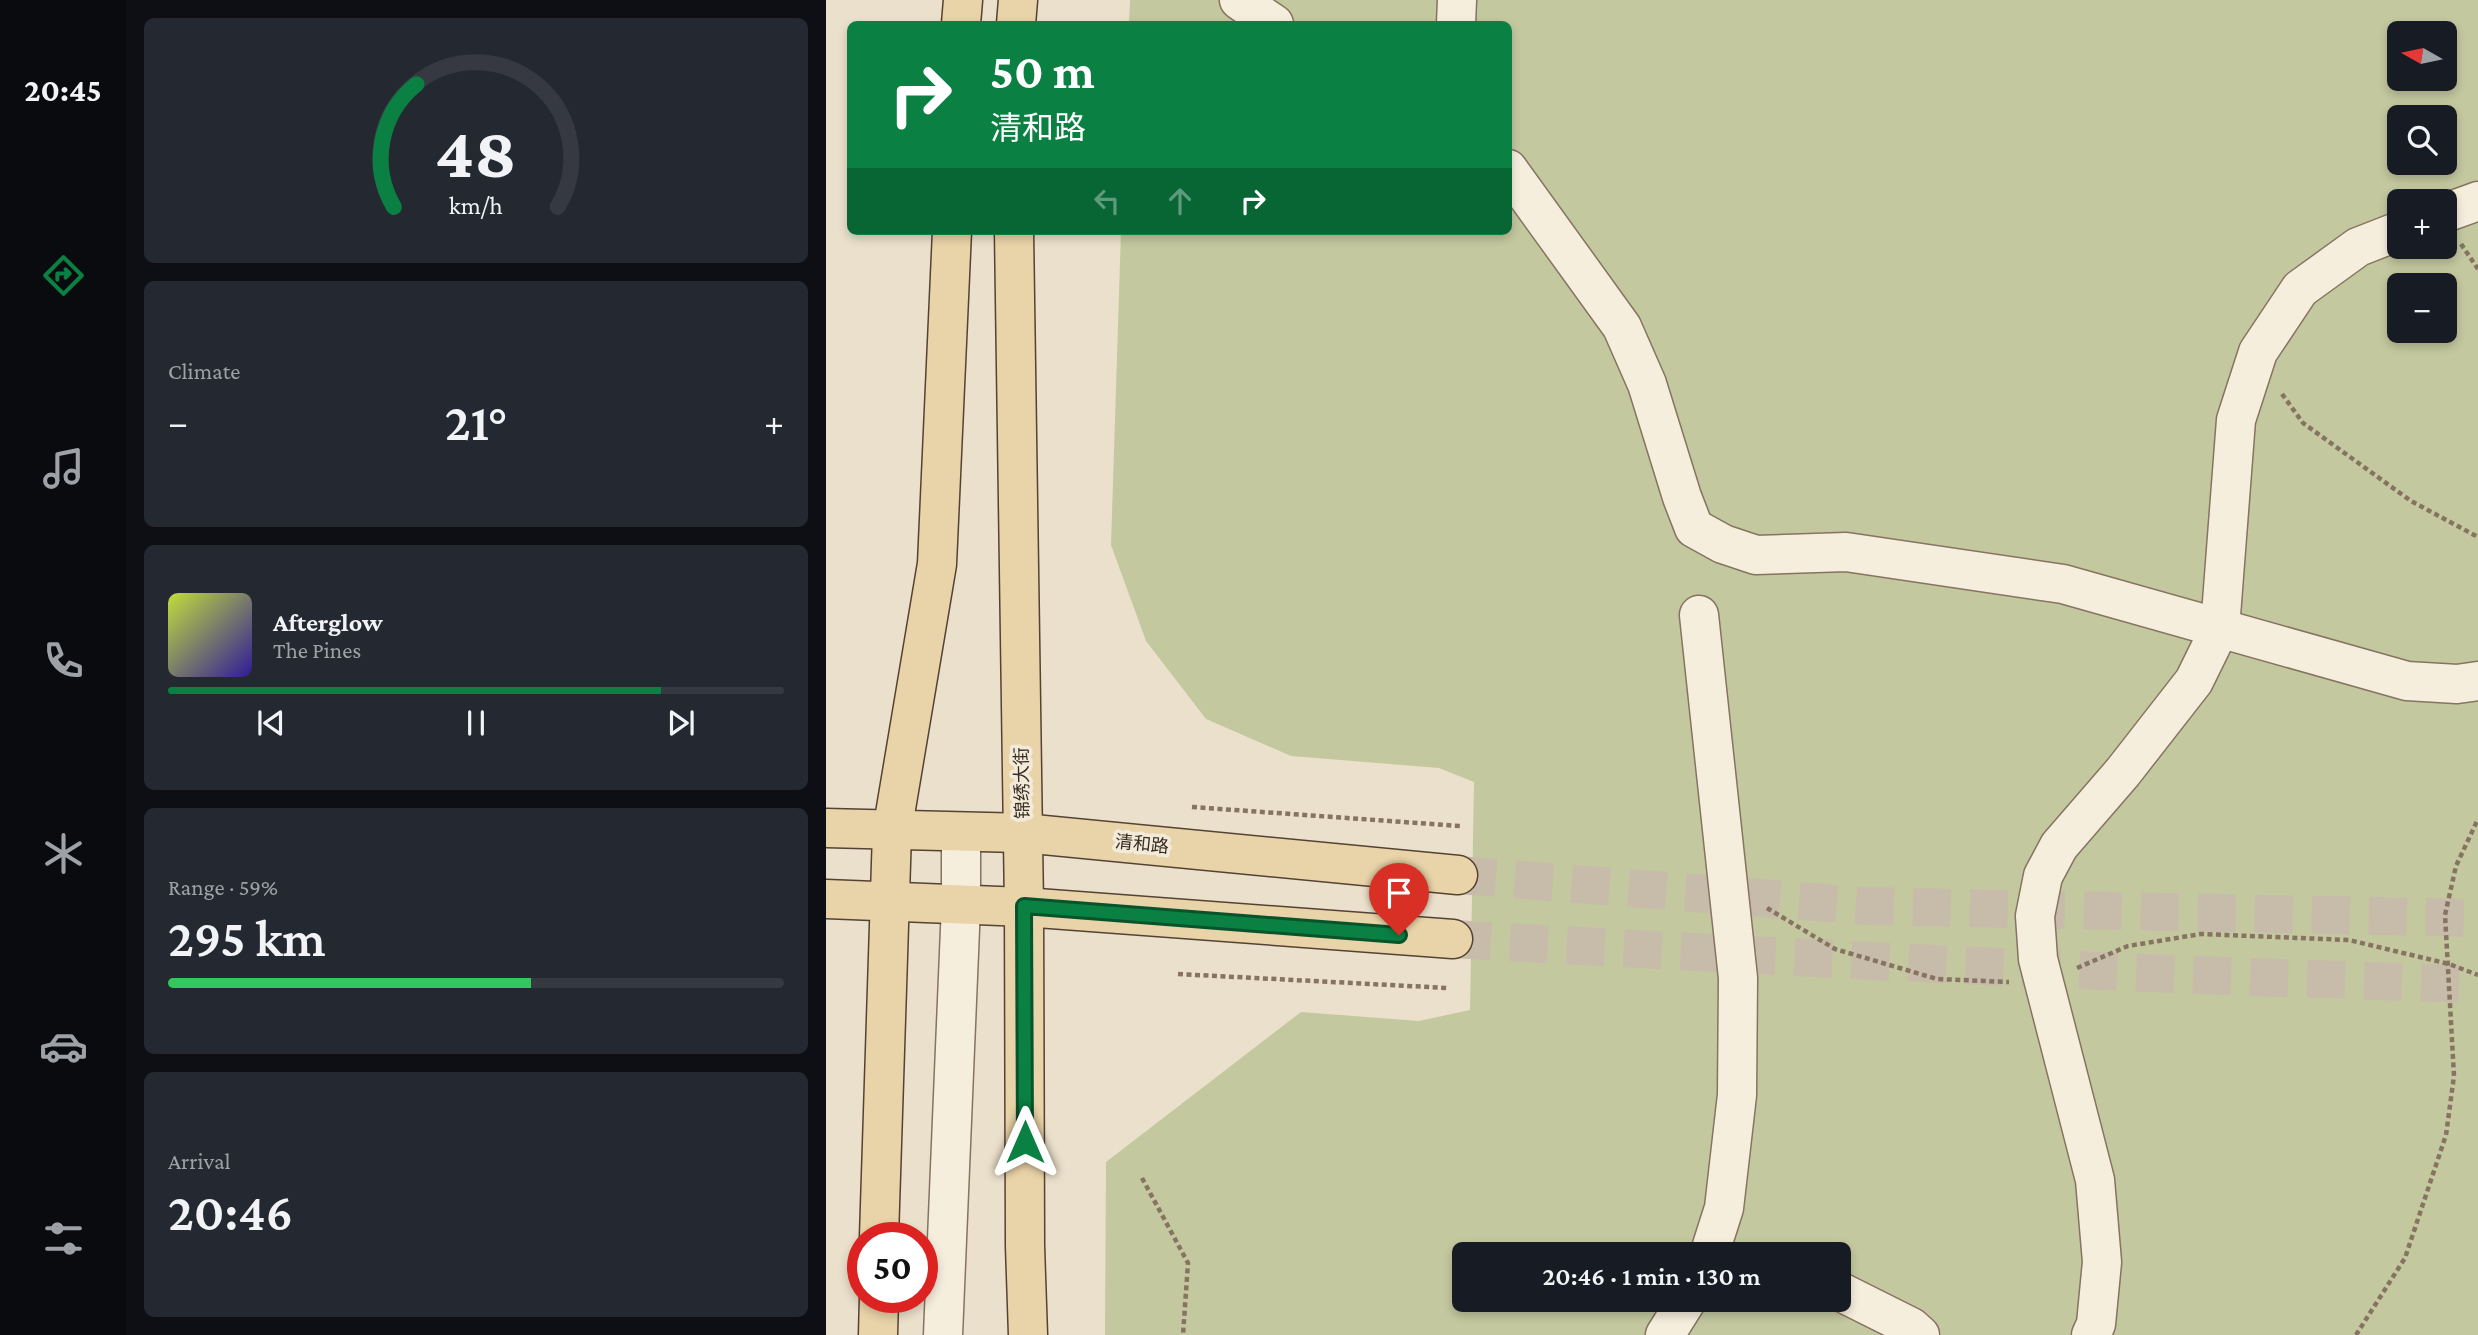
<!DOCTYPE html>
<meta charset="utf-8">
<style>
body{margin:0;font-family:"Crimson Pro","Noto Sans SC",serif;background:#242831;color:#f1f3f6;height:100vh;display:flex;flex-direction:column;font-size:26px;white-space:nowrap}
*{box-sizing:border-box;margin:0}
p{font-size:23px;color:#9ea1a6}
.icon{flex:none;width:38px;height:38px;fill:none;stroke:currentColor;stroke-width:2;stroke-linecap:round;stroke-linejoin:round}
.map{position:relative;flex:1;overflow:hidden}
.details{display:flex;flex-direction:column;gap:18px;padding:18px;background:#0d0f14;width:700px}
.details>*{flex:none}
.guide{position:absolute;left:21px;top:21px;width:665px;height:214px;border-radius:10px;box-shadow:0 4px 10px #0003;background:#0b8043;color:#fff;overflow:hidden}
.needle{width:46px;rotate:279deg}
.tools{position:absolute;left:1561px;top:21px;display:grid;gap:14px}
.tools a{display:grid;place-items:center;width:70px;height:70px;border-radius:10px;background:#171b24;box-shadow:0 4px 10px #0003;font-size:35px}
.speed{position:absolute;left:21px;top:1222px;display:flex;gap:14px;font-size:35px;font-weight:700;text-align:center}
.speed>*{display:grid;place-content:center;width:91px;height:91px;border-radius:50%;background:#171b24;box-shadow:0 4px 10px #0003;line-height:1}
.speed .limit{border:10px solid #d22;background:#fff;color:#111}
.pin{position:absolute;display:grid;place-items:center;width:60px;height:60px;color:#fff;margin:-72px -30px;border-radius:50% 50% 50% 0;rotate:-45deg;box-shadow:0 0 7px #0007}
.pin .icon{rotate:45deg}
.me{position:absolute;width:77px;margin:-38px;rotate:0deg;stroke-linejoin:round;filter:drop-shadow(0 0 5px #0008)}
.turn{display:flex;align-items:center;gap:24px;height:147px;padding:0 28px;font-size:32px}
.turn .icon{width:91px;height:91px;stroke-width:2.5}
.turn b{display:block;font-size:49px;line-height:60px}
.lanes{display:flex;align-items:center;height:66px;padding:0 28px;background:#0003;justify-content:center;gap:35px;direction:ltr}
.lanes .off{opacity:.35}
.big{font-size:52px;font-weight:600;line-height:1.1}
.details .tile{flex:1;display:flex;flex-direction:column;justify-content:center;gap:10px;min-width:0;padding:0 24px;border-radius:10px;background:#242831}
.details .dial{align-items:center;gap:0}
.dial svg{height:182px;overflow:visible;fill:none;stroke:#363941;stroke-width:7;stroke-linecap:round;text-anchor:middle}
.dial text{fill:#f1f3f6;stroke:none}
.song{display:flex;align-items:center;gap:21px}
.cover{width:84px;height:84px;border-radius:10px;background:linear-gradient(135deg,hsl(70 70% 55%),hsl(250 70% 35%))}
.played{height:7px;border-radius:4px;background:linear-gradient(90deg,#0b8043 80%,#363941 80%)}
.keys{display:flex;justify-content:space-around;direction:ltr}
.heat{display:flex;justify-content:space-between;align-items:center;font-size:38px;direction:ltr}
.charge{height:10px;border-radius:5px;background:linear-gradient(90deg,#34c759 59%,#363941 0)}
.trip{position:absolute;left:626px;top:1242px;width:399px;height:70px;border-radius:10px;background:#171b24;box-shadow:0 4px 10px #0003;font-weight:600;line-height:70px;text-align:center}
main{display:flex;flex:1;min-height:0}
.tab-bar{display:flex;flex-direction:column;width:126px;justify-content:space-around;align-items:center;background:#090b0e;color:#9ea1a6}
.tab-bar .icon{width:49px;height:49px}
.tab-bar .selected{color:#0b8043}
.tab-bar b{font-size:32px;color:#f1f3f6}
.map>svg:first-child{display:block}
</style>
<main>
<nav class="tab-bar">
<b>20:45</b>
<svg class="icon selected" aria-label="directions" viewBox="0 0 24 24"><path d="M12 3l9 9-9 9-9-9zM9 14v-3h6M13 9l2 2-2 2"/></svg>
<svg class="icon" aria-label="music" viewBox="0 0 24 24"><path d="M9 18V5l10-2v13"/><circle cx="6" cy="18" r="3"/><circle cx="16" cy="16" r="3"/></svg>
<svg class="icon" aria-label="phone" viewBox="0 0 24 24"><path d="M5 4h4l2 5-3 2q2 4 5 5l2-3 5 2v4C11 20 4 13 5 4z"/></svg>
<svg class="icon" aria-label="climate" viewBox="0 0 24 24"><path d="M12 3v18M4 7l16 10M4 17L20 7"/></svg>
<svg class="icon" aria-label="car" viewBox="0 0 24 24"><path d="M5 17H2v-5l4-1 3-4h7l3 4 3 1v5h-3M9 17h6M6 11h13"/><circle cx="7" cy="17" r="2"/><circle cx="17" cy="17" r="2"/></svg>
<svg class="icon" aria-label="filters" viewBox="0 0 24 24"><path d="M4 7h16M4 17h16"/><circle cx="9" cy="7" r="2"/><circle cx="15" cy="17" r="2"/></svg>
</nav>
<section class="details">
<div class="tile dial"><svg viewBox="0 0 100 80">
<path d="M14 69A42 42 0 1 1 86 69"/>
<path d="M14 69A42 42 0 0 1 24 15" stroke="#0b8043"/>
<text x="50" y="56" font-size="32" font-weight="700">48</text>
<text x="50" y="72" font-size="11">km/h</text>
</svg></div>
<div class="tile"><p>Climate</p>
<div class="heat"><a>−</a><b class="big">21°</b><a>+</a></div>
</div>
<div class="tile">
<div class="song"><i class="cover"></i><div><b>Afterglow</b><p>The Pines</p></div></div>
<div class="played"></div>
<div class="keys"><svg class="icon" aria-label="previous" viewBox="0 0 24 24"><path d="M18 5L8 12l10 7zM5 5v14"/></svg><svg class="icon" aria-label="pause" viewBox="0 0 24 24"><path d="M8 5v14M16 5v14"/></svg><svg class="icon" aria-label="next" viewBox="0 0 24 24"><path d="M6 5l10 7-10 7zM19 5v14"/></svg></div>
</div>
<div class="tile"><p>Range · 59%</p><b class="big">295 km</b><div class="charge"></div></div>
<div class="tile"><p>Arrival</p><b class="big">20:46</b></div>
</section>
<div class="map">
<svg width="1652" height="1335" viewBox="0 0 1652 1335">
<rect width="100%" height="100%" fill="#ebe0cb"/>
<!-- green -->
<path fill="#c4c89f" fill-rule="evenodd" d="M304,0H1652V1335H279L280,1162L475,1012L593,1021L644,1010L648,782L613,768L465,756L380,719L320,641L285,545L295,231H682V24H303ZM1573,33H1619V79H1573ZM1573,117H1619V163H1573ZM1573,201H1619V247H1573ZM1573,285H1619V331H1573ZM639,1255H1013V1300H639Z"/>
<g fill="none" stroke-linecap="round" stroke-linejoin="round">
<!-- major-tunnel -->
<g stroke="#c7bca9" stroke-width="38" stroke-dasharray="38 19" stroke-linecap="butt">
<polyline points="632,875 1039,906 1652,918"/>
<path d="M627,939C968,958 1310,975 1652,984"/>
</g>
<!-- minor casing -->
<g stroke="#867361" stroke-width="41">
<g id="minor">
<polyline points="413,0 448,24"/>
<polyline points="630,24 631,0"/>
<polyline points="682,169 796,327 821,384 856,497 868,528 897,544 930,555 1020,552 1237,584 1581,681 1631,684 1652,681"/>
<polyline points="1619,213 1652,201"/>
<polyline points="873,615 912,978 911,1095 898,1208 883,1255"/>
<polyline points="1013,1291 1085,1327 1094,1335"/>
<polyline points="117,1335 135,905 135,832"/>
<polyline points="839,1335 861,1300"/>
<polyline points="1265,1335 1270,1324 1276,1262 1269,1180 1212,959 1209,916 1217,876 1233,846 1297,772 1368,681 1394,628 1410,420 1432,352 1474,289 1532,247 1573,231"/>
</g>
</g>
<!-- major casing -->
<g stroke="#544234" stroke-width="41">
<g id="major">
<polyline points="135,24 137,0"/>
<polyline points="190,24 192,0"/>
<polyline points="188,231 198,907 199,1246 202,1335"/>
<polyline points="0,828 197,833 632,875"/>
<polyline points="0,899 198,907 627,939"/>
<polyline points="53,1237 66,832 111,564 126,231"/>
<polyline points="52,1335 53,1297"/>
</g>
</g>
<!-- path -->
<g stroke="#867361" stroke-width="4.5" stroke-dasharray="5 3.5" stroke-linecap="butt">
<polyline points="1635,244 1652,269"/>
<polyline points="1456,394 1477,423 1585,501 1652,537"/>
<polyline points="366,807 634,826"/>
<polyline points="941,908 1009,949 1111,979 1183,982"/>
<polyline points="1251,968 1302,946 1375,934 1523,940 1623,964 1652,975"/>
<polyline points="352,974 622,988"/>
<polyline points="316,1178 362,1263 357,1335"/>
<polyline points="1530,1335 1579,1258 1620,1135 1628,1076 1619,915 1630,866 1652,819"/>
</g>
<!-- minor -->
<use href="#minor" stroke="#f6eedd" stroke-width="38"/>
<!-- major -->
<use href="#major" stroke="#e9d3a8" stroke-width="38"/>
</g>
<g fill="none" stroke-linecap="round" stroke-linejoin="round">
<!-- route casing -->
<g stroke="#07532c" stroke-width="18">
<polyline id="route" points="199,1142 198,906 573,935"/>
</g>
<!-- route -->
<use href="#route" stroke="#0b8043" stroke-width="12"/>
</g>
<g text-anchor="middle" stroke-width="7" stroke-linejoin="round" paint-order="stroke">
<!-- street labels -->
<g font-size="18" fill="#382c22" stroke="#f3ebda">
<text transform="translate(196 783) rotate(-91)" y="6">锦绣大街</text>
<text transform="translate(316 844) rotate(6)" y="6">清和路</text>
</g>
</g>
</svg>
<div class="tools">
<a><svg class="needle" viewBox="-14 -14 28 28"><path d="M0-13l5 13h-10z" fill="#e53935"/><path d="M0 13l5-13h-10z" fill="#9ea1a6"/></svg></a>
<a><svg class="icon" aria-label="search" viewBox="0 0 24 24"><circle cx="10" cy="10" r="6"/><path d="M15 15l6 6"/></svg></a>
<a>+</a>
<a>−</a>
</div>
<div class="speed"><div class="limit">50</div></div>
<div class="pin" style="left:573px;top:935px;background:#d93025"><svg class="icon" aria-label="arrive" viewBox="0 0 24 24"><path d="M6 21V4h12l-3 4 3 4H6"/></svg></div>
<svg class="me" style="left:199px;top:1142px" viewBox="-20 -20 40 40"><path d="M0-17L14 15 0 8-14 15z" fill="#0b8043" stroke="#fff" stroke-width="4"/></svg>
<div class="trip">20:46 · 1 min · 130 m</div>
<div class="guide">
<div class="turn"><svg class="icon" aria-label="right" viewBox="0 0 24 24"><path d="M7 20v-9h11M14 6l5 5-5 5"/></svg><div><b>50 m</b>清和路</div></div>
<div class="lanes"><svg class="icon off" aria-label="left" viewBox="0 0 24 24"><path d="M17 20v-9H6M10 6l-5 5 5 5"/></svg><svg class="icon off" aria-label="ahead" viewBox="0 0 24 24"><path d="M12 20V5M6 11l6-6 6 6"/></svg><svg class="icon" aria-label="right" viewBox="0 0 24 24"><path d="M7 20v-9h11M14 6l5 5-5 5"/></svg></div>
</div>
</div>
</main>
